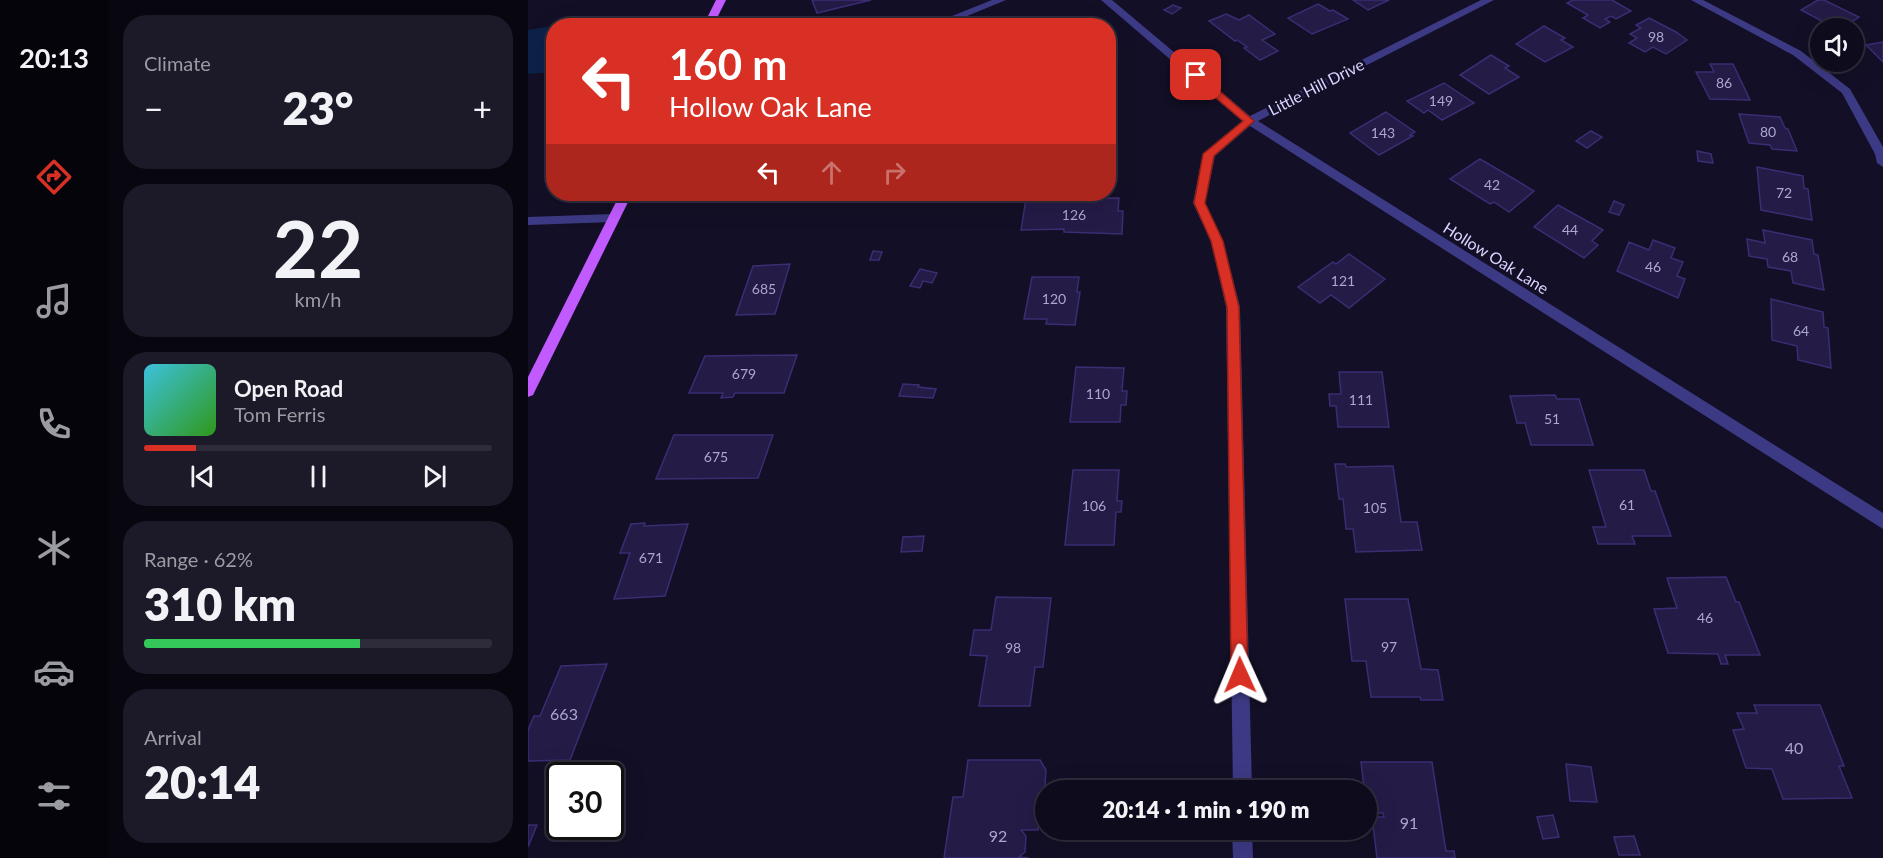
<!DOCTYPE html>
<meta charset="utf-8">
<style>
body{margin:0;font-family:Lato,sans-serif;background:#1c1929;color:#f1f3f6;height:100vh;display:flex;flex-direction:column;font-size:22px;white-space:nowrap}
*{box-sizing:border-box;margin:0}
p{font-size:20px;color:#9b9ba3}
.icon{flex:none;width:33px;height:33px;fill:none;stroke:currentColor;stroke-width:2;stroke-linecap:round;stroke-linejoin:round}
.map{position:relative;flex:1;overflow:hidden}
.side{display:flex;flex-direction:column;gap:15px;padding:15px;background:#08060f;width:420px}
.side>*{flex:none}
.banner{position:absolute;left:18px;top:18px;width:570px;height:183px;border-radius:24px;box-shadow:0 6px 24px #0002,0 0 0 2px #2e2b3b;background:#d93025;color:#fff;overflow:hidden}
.tools{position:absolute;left:1282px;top:18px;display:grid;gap:12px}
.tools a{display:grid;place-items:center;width:54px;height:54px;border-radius:50%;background:#0e0b1c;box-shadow:0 6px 24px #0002,0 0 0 2px #2e2b3b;font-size:30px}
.speed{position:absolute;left:18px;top:762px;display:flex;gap:12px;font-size:30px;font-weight:700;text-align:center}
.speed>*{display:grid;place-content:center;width:78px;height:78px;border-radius:50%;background:#0e0b1c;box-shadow:0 6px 24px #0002,0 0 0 2px #2e2b3b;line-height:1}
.speed .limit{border:3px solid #111;border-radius:9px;background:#fff;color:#111}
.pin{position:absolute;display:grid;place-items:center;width:51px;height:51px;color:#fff;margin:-26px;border-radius:12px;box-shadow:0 3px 9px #0006}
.me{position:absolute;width:66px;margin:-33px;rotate:359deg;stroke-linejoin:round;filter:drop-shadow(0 0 4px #0008)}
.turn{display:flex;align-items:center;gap:21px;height:126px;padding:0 24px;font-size:27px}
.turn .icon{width:78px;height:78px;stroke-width:2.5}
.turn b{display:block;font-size:42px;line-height:51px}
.lanes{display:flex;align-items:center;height:57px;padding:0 24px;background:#0003;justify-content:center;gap:30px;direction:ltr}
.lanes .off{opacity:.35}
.big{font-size:45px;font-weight:800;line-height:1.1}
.side .widget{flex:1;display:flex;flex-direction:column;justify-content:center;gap:9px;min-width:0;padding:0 21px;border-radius:24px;background:#1c1929}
.side .dial{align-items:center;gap:0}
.dial b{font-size:78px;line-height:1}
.song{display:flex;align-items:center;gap:18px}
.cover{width:72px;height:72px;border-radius:9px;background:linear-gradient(135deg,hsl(190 70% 55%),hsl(110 70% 35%))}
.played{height:6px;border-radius:3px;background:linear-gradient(90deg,#d93025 15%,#2e2b3b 15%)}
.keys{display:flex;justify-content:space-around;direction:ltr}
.heat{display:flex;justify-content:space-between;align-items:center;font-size:33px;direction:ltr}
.charge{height:9px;border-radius:4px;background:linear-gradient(90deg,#34c759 62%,#2e2b3b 0)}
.trip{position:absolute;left:507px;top:780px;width:342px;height:60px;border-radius:30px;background:#0e0b1c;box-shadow:0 6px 24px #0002,0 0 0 2px #2e2b3b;font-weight:800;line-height:60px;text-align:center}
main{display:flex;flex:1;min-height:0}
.menu{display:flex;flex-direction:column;width:108px;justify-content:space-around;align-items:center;background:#06040b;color:#9b9ba3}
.menu .icon{width:42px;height:42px}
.menu .selected{color:#d93025}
.menu b{font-size:27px;color:#f1f3f6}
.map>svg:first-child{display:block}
</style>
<main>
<nav class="menu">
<b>20:13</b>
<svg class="icon selected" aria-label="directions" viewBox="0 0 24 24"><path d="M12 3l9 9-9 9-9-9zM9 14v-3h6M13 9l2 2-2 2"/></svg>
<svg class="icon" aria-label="music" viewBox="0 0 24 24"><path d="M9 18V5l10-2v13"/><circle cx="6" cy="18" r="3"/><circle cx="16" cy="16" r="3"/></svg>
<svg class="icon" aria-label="phone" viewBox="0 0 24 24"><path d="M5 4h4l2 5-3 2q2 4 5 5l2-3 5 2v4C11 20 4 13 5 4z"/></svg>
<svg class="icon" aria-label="climate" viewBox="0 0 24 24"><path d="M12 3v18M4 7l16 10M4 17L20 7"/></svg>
<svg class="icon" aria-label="car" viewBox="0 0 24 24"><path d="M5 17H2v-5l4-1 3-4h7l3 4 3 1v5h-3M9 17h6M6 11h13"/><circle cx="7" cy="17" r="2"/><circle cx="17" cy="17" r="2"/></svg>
<svg class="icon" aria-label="filters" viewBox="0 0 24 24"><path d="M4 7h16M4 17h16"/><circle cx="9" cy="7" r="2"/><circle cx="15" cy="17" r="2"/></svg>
</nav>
<section class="side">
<div class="widget"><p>Climate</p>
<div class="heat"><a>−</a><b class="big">23°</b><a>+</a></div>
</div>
<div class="widget dial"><b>22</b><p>km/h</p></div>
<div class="widget">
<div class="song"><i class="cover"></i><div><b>Open Road</b><p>Tom Ferris</p></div></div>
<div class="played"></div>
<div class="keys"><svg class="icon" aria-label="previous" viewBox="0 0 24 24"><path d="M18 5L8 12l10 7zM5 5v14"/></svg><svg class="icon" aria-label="pause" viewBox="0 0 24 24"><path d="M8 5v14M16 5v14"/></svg><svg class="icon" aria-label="next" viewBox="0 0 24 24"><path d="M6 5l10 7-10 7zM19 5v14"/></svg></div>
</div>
<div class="widget"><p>Range · 62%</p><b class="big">310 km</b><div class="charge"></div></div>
<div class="widget"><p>Arrival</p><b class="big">20:14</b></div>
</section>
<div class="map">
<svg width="1355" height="858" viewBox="0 0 1355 858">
<rect width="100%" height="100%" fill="#130f26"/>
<!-- water -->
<polygon fill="#0c2248" points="25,26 25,72 0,74 0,30"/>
<!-- building -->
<g fill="#241b47" stroke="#3b2d73" stroke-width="1.5">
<polygon points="284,0 343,0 289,13"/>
<polygon points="825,0 861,0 840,10"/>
<polygon points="1045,0 1084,0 1103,11 1088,19 1083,16 1077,19 1082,22 1072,28 1055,18 1060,15 1039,3"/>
<polygon points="1290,0 1296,0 1331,17 1322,23 1327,25 1322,28 1307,28 1273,10"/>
<polygon points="790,4 802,11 805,10 820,19 784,34 760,18"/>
<polygon points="645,5 653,8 644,14 636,10"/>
<polygon points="698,14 711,20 721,15 747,34 734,40 750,51 732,60 716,48 719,47 709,40 707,41 681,21"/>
<polygon points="1121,18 1148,32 1159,40 1138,54 1125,47 1117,52 1101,43 1109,38 1102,34 1113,28 1108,25"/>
<polygon points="1016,26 1037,38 1033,40 1045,47 1017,62 988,44"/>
<polygon points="1355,42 1355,62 1338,45"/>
<polygon points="963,55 981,66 977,68 991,77 961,94 932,75"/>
<polygon points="1182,64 1205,64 1222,100 1182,99 1168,72 1186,72"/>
<polygon points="916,83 946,103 914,120 900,110 896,113 879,101"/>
<polygon points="858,112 887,132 882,135 885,136 851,155 822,133"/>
<polygon points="1211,114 1252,117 1257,128 1260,129 1269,151 1244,149 1242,145 1221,143"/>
<polygon points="1063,131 1074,137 1059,148 1048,141"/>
<polygon points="580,139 587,139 585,151 589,151 586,181 580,181"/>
<polygon points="1169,151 1183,154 1185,163 1170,161"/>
<polygon points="952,159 976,173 1006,191 981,212 966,202 962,204 922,179"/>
<polygon points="1229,167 1275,176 1276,188 1280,189 1284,220 1233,210"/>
<polygon points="591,198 590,211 595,211 594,234 536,232 536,229 493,230 498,199"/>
<polygon points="1086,201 1096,205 1091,215 1081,212"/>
<polygon points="1030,205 1075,230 1064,241 1070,245 1056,258 1006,227"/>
<polygon points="1235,230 1284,240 1286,254 1290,255 1296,290 1265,283 1263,271 1240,267 1239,259 1221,256 1219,239 1237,243"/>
<polygon points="1125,240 1147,248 1143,258 1155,262 1149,276 1157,279 1150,298 1089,271 1101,242 1121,250"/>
<polygon points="345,251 354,252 351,260 342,260"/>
<polygon points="821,254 857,279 821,308 803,295 792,303 770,287 805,262 808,264"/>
<polygon points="262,264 247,314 208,315 225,266"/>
<polygon points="392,269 409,273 404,283 395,281 392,288 382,286"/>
<polygon points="504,277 551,277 549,292 552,292 547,325 518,324 519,319 496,319"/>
<polygon points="1243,299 1295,312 1296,327 1300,328 1303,368 1270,360 1269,346 1244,340"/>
<polygon points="269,355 256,393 207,393 205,397 193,398 195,393 161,393 177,356"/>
<polygon points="548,367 596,368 594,391 599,391 598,405 593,405 592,422 542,422"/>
<polygon points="811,372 854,372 861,427 810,427 808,406 802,406 801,394 813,394"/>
<polygon points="375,384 391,385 390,387 408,389 405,398 371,396"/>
<polygon points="1027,395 1029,399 1051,399 1065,445 1003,445 997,423 989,423 982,396"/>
<polygon points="146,435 245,435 230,478 128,479"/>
<polygon points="807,464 817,464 818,467 865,466 873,522 889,522 894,550 828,552 825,529 818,529 815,499 811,499"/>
<polygon points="545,470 591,470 589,501 594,501 593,512 588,512 586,545 537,545"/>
<polygon points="1061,470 1116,470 1123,491 1127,491 1143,536 1104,536 1107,544 1070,544 1065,527 1078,527"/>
<polygon points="117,523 116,526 160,524 137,596 86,599 102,553 92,553 103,524"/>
<polygon points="396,536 394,551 373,552 375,537"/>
<polygon points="1198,577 1208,602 1211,602 1232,655 1197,655 1200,664 1193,664 1190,654 1140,653 1126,609 1149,608 1139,578"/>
<polygon points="468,597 523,598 515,667 507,667 502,706 451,706 459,656 442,655 446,630 463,630"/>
<polygon points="817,599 880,599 893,669 910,670 915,700 893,700 892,697 843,697 838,661 824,661"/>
<polygon points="79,664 42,760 0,761 0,730 6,716 12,716 33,666"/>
<polygon points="1226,705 1292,705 1316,766 1311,766 1324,798 1255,799 1244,769 1218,768 1205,730 1216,729 1209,713 1229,713"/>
<polygon points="440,760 512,760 518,770 517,786 511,794 513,794 510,830 493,830 498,836 497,852 491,857 501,858 416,858 425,797 435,797"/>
<polygon points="833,762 904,762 918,851 926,851 927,858 849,858 844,817 856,817 855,813 839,813"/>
<polygon points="1038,764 1063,767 1069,802 1042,801"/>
<polygon points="1025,815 1031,837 1015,839 1009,817"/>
<polygon points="0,825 9,825 0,847"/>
<polygon points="1106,836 1112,855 1091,855 1086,837"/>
</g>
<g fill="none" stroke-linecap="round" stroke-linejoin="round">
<!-- minor -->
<g fill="#3d3a85" fill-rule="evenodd">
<polygon points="464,0 478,0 415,26 399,26"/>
<polygon points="573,0 584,0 722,116 953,0 966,0 730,121 1355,513 1355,529 722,126 687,156 677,203 695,241 712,307 724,790 705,790 698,307 683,241 665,203 675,154 714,121"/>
<polygon points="1163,0 1175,0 1273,51 1322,89 1355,147 1355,167 1349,163 1347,154 1314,93 1265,55"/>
<polygon points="85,214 91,218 85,222 0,225 0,217"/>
<polygon points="704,830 724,830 725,858 705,858"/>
</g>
<!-- primary -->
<g fill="#c25bff" fill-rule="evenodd">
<polygon points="188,0 198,0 185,26 175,26"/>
<polygon points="92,194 104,194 5,395 0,397 0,377"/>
</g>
</g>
<!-- route -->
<polygon fill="#d93025" stroke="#8d1f18" stroke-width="1.5" points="664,73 671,73 726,121 686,156 677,203 695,241 711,307 720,675 717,681 712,684 706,681 703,675 699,307 683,241 666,203 675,154 715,121 664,78"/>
<g text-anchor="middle" stroke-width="6" stroke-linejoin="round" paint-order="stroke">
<!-- number labels -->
<g font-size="14" fill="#aca6d1">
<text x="1128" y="42">98</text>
<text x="1196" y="88">86</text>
<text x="913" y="106">149</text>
<text x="1240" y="137">80</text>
<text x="855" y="138">143</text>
<text x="964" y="190">42</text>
<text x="1256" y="198">72</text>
<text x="546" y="220">126</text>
<text x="1042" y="235">44</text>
<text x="1262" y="262">68</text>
<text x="1125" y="272">46</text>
<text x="815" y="286">121</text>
<text x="236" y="294">685</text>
<text x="526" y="304">120</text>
<text x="1273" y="336">64</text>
<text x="216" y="379">679</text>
<text x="570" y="399">110</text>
<text x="833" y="405">111</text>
<text x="1024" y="424">51</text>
<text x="188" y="462">675</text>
<text x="1099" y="510">61</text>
<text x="566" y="511">106</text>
<text x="847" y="513">105</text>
<text x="123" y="563">671</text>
<text x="1177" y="623">46</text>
<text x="861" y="652">97</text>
<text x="485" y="653">98</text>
</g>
<!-- street labels -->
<g font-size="16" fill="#d9d4ff" stroke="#130f26">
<text transform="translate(788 87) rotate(-27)" y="6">Little Hill Drive</text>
<text transform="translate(968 258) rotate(32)" y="6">Hollow Oak Lane</text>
</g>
<!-- near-number labels -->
<g font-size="16" fill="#aca6d1">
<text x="36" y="720">663</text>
<text x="1266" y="754">40</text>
<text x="881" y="829">91</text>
<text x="470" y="842">92</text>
</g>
</g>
</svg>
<div class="tools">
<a><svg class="icon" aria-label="sound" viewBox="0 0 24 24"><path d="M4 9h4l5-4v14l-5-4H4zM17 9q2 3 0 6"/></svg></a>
</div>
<div class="speed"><div class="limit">30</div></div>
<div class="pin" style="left:668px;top:75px;background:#d93025"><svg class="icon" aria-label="arrive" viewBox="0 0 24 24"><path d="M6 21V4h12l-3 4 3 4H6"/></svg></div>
<svg class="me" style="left:712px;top:675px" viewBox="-20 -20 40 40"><path d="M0-17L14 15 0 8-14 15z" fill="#d93025" stroke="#fff" stroke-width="4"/></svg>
<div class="trip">20:14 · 1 min · 190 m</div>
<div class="banner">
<div class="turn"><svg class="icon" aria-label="left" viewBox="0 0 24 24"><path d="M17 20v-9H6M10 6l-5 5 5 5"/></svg><div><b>160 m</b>Hollow Oak Lane</div></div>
<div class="lanes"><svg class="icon" aria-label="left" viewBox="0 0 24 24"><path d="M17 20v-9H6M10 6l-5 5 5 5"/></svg><svg class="icon off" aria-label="ahead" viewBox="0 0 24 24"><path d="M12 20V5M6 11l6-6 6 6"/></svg><svg class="icon off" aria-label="right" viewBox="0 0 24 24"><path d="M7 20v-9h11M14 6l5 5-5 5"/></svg></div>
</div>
</div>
</main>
